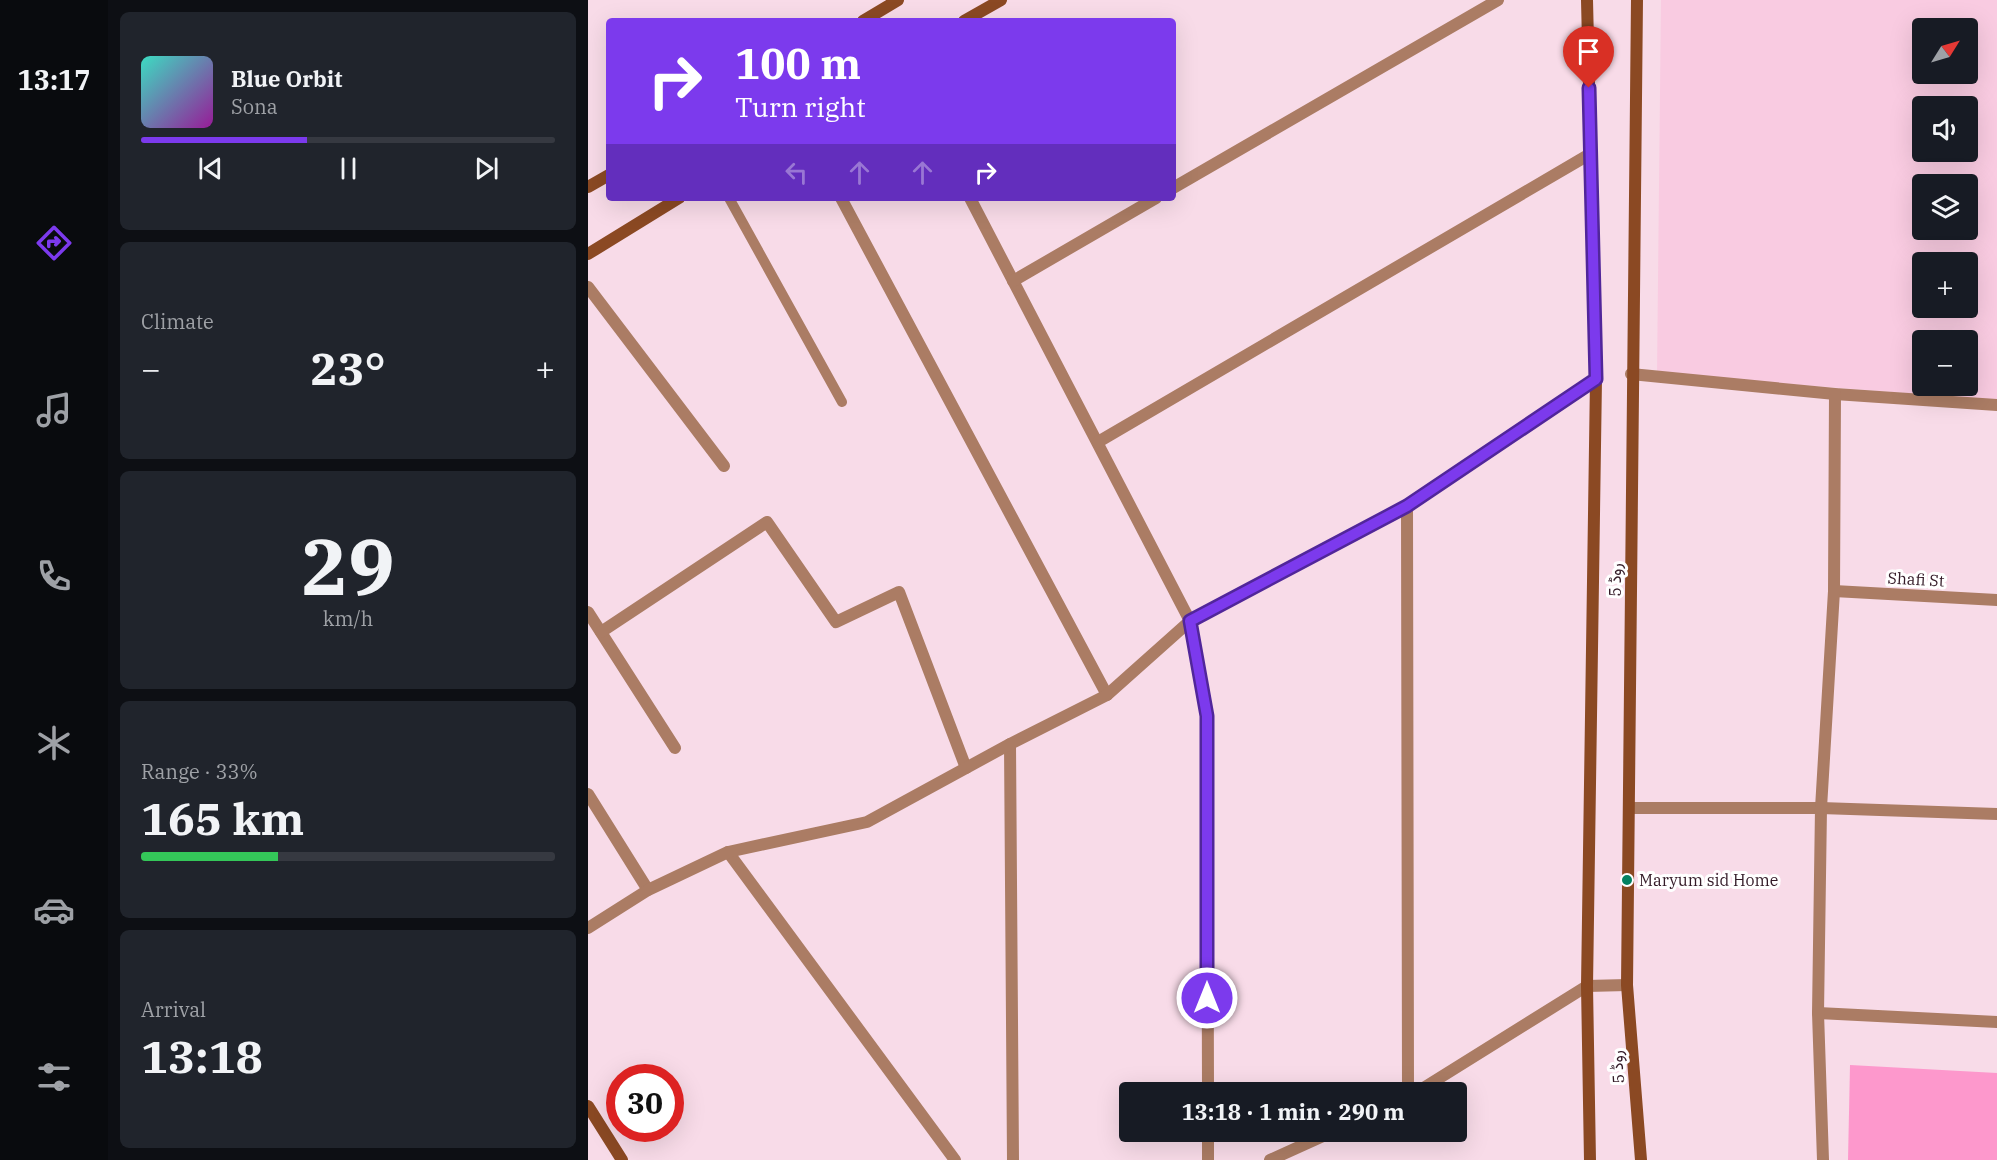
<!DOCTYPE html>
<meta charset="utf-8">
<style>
body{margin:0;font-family:"IBM Plex Serif",Vazirmatn,serif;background:#20242c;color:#f1f3f6;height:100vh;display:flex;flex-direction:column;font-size:22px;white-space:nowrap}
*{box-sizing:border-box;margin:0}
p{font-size:20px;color:#9ea1a6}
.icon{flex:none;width:33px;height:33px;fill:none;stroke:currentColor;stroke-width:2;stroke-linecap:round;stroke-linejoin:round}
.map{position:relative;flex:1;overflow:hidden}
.details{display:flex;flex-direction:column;gap:12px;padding:12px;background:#0d0f14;width:480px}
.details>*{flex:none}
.top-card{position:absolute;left:18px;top:18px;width:570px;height:183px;border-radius:6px;box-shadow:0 6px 24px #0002;background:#7c3aed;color:#fff;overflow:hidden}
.needle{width:39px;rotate:53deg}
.controls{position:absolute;left:1324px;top:18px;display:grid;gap:12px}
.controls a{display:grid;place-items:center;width:66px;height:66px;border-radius:6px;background:#171b24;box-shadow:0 6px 24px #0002;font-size:30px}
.speed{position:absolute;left:18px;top:1064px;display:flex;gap:12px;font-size:30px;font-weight:700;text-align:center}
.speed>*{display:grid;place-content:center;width:78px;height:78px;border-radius:50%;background:#171b24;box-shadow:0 6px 24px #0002;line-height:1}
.speed .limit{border:9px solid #d22;background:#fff;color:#111}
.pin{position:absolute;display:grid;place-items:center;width:51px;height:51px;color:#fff;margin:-62px -26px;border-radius:50% 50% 50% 0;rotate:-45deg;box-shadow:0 0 6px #0007}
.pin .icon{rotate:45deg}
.me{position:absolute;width:66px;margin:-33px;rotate:0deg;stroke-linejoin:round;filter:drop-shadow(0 0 4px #0008)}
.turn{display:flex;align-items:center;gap:21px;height:126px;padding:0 30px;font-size:27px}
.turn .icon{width:78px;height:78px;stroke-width:2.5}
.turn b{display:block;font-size:42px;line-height:51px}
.lanes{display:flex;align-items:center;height:57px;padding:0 30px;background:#0003;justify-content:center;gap:30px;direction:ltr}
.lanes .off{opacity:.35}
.big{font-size:45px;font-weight:800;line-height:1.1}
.details .card{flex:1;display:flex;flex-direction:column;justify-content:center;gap:9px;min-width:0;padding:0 21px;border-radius:9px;background:#20242c}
.details .dial{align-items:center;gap:0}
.dial b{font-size:78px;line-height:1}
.song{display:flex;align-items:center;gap:18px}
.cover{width:72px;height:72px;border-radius:9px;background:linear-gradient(135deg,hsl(170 70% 55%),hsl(300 70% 35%))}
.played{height:6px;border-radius:3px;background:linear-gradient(90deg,#7c3aed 40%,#363941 40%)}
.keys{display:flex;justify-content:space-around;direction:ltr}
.heat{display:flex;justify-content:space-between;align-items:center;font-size:33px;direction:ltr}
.charge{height:9px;border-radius:4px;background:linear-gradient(90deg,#34c759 33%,#363941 0)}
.trip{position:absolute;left:531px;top:1082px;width:348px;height:60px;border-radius:6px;background:#171b24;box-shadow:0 6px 24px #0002;font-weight:800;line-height:60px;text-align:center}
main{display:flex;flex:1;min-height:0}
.tabs{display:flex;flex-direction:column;width:108px;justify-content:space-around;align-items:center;background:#090b0e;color:#9ea1a6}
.tabs .icon{width:42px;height:42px}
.tabs .selected{color:#7c3aed}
.tabs b{font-size:27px;color:#f1f3f6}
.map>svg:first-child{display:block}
</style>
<main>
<nav class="tabs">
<b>13:17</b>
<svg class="icon selected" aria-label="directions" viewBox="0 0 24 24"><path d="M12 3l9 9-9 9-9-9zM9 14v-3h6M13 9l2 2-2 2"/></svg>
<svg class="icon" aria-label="music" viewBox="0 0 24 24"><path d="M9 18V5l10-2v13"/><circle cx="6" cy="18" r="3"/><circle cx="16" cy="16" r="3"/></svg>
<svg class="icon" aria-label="phone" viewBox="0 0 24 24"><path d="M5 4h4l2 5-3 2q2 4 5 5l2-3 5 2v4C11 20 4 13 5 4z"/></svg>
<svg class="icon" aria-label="climate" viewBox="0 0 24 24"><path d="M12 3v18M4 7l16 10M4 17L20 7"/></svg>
<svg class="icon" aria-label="car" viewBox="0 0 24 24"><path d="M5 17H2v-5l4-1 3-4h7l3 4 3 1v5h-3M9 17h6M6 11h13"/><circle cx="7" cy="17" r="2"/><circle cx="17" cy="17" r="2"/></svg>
<svg class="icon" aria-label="filters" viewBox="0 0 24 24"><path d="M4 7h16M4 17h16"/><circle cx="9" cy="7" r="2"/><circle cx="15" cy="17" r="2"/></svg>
</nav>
<section class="details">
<div class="card">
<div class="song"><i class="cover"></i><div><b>Blue Orbit</b><p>Sona</p></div></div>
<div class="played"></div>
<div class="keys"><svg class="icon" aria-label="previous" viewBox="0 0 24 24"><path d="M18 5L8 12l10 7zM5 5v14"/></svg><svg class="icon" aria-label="pause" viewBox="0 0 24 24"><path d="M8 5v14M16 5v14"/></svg><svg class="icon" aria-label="next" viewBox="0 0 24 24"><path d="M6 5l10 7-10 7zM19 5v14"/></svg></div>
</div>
<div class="card"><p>Climate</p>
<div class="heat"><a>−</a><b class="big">23°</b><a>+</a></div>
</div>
<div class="card dial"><b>29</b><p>km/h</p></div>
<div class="card"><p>Range · 33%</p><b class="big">165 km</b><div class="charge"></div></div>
<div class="card"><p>Arrival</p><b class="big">13:18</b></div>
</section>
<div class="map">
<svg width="1409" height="1160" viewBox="0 0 1409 1160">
<rect width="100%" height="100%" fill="#f8dbe8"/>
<!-- built -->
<path fill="#f9cbe1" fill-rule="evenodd" d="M1073,0H1409V400L1069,374ZM1335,28H1380V74H1335ZM1335,106H1380V152H1335ZM1335,184H1380V230H1335ZM1335,262H1380V308H1335ZM1335,340H1380V386H1335Z"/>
<!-- green -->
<polygon fill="#fd98cc" points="1262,1065 1409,1073 1409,1160 1260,1160"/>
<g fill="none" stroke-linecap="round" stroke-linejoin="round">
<!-- lane -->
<polyline stroke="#ab7c64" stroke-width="10" points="141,198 254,402"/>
<!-- street -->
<g stroke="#ab7c64" stroke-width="12">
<polyline points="585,188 910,0"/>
<polyline points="253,198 519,695"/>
<polyline points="382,198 602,621 619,716 620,1092"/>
<polyline points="425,281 568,198"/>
<polyline points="0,287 136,466"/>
<polyline points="1043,374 1247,394 1409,405"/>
<polyline points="510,442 1002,154"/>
<polyline points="819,506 820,1092"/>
<polyline points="1246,591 1409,600"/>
<polyline points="0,612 87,748"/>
<polyline points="13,632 179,522 248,622 311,592 378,768"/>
<polyline points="422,744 425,1160"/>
<polyline points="0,794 60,890"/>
<polyline points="1043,808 1233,808 1409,814"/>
<polyline points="140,852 367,1160"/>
<polyline points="0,928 60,890 140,852 279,822 422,744 519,695 602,621 819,506 1008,379"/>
<polyline points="1230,1013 1409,1022"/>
<polyline points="829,1092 999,986 1039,985"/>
<polyline points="620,1131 620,1160"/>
<polyline points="682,1160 746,1131"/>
<polyline points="1235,1160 1230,1013 1233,808 1246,591 1247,394"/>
</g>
<!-- secondary -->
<g stroke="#8b4923" stroke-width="12">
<polyline points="999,0 1008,379 999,986 1002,1160"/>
<polyline points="1049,0 1039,985 1053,1160"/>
<polyline points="275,21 310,0"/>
<polyline points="376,21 413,0"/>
<polyline points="0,187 21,175"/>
<polyline points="0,254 91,198"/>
<polyline points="0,1106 34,1160"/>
</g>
</g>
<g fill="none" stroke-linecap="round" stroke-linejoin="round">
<!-- route casing -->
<g stroke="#51269a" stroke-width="15">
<polyline id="route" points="619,998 619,716 602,621 819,506 1008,379 1001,88"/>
</g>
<!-- route -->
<use href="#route" stroke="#7c3aed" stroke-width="10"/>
</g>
<!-- markers -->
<circle fill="#038162" stroke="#fff" stroke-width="2" cx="1039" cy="880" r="6"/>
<g text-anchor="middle" stroke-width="6" stroke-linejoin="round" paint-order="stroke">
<!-- street labels -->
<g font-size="16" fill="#331a27" stroke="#fff">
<text transform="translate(1328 579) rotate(3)" y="6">Shafi St</text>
<text transform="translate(1027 580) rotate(-90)" y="6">روڈ 5</text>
<text transform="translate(1029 1067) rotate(-94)" y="6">روڈ 5</text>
</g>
<!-- poi labels -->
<g font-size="16" fill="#331a27" stroke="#fff" text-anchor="start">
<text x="1051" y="886">Maryum sid Home</text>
</g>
</g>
</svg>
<div class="controls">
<a><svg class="needle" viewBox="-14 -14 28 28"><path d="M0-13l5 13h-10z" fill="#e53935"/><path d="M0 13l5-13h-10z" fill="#9ea1a6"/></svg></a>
<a><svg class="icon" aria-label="sound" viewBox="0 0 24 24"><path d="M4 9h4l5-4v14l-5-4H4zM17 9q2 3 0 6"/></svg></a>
<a><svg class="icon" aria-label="layers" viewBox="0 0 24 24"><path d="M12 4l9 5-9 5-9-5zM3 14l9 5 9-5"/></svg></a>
<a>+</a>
<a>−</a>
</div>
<div class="speed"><div class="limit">30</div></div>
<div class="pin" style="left:1001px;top:88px;background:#d93025"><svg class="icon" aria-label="arrive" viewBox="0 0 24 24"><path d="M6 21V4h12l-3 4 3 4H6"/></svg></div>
<svg class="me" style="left:619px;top:998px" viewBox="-20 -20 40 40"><circle r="17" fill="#7c3aed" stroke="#fff" stroke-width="3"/><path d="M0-11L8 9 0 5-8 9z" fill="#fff"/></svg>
<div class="trip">13:18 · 1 min · 290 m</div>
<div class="top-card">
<div class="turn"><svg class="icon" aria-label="right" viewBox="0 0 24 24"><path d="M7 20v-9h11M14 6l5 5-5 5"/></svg><div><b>100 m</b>Turn right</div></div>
<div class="lanes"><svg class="icon off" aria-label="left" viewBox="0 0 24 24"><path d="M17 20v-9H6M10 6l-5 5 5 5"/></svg><svg class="icon off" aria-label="ahead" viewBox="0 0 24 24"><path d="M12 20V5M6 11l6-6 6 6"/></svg><svg class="icon off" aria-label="ahead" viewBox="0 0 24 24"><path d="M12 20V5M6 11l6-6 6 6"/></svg><svg class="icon" aria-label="right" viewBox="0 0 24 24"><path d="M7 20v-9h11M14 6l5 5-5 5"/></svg></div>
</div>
</div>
</main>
